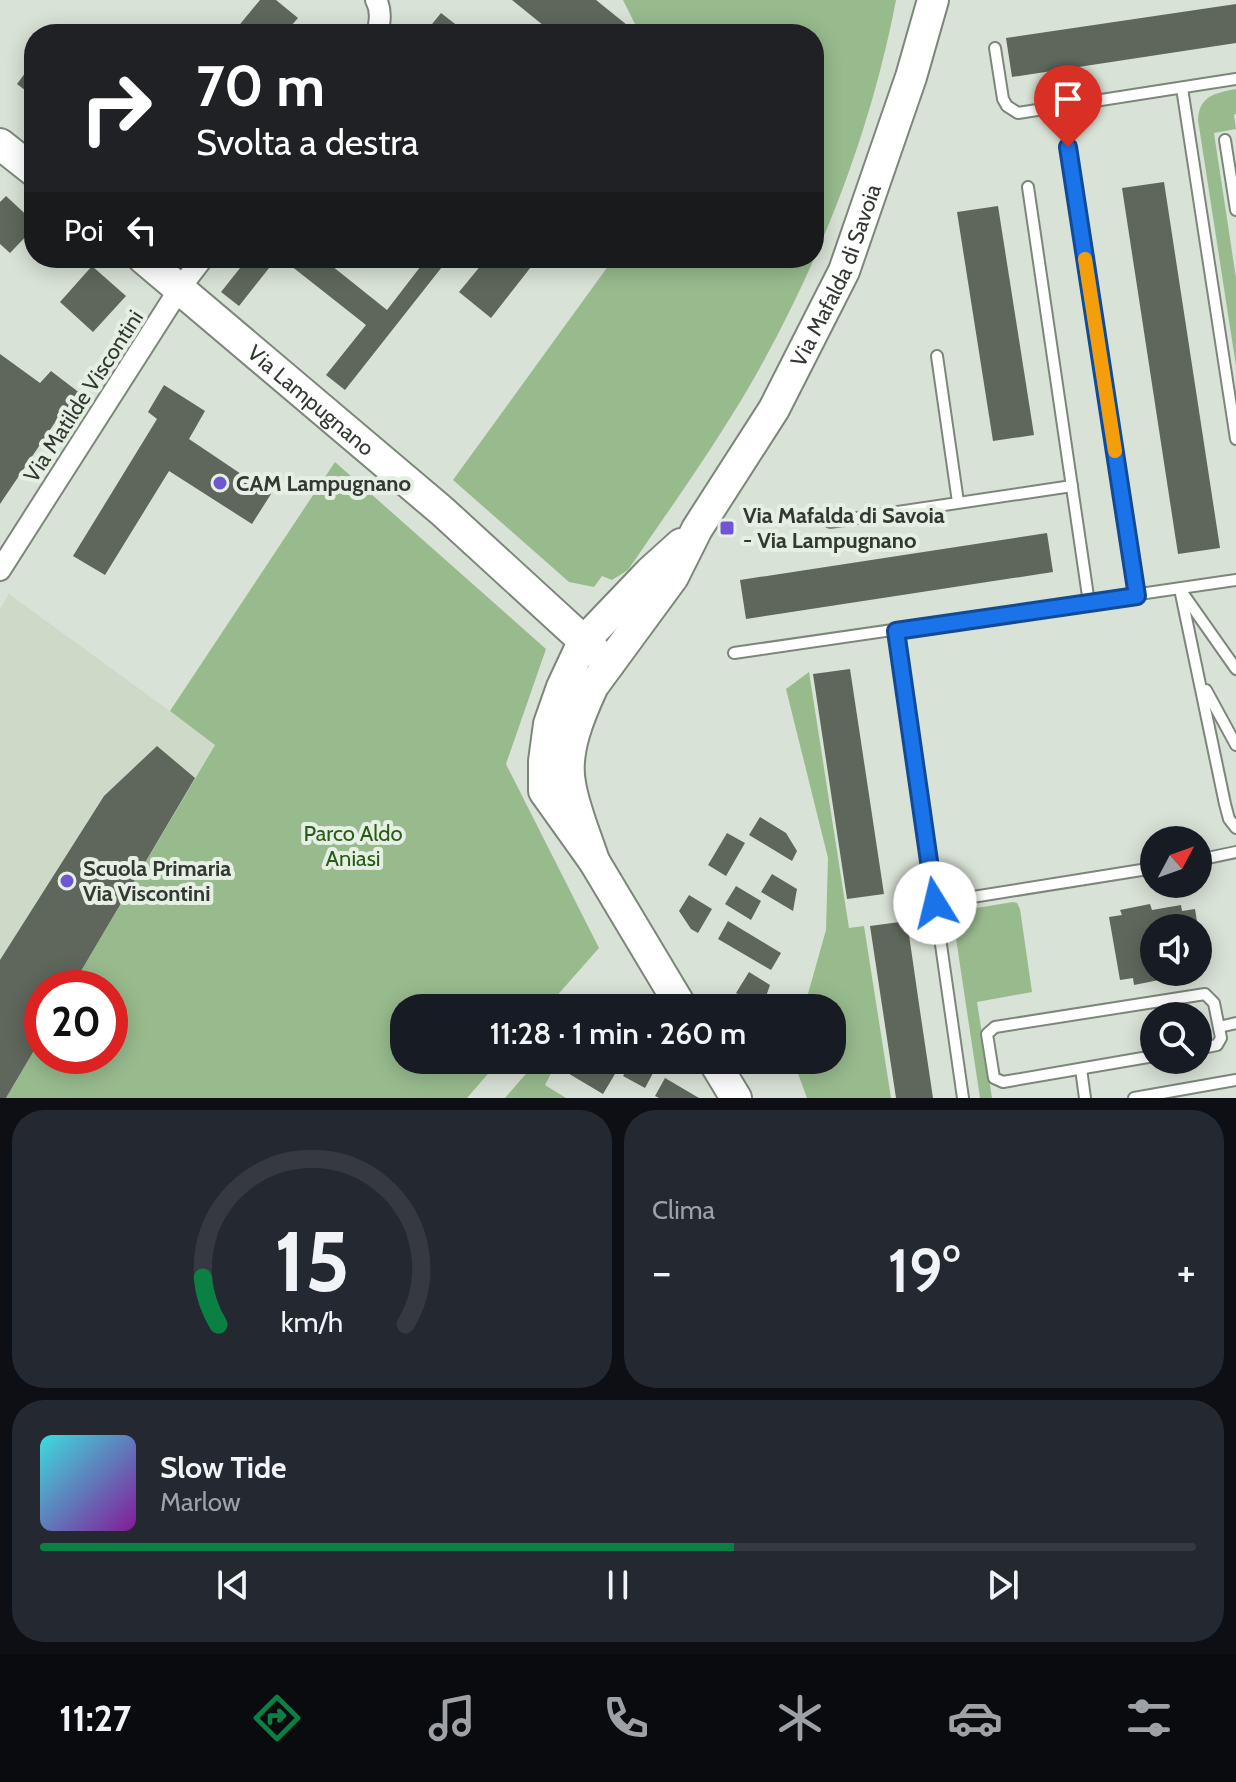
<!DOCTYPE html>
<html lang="it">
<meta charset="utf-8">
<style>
body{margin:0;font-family:Cabin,sans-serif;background:#242831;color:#f1f3f6;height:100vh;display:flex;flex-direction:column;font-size:30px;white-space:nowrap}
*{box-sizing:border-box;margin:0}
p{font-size:26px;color:#9ea1a6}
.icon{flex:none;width:44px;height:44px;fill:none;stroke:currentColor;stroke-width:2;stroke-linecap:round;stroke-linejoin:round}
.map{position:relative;height:1098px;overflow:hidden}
.details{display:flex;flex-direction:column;gap:12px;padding:12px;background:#0d0f14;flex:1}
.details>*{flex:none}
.top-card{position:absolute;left:24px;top:24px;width:800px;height:244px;border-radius:32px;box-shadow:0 4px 20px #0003;background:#202124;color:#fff;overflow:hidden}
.needle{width:52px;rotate:49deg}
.tools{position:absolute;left:1140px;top:826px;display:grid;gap:16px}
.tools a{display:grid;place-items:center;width:72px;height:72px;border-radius:50%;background:#171b24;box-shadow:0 4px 20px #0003;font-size:40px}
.speed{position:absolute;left:24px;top:970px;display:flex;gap:16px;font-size:40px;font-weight:700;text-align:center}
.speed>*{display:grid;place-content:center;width:104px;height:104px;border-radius:50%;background:#171b24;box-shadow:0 4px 20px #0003;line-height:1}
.speed .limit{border:12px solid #d22;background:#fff;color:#111}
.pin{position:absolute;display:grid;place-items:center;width:68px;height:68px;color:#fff;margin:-82px -34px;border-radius:50% 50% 50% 0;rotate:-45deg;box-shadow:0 0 8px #0007}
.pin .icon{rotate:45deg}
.me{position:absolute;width:88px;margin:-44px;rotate:351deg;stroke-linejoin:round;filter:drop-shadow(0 0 6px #0008)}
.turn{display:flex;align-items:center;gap:28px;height:168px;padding:0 40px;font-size:36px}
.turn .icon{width:104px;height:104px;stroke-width:2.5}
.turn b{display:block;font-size:56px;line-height:68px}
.then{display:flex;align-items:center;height:76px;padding:0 40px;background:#0003;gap:16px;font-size:30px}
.big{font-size:60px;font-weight:600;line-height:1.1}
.details .card{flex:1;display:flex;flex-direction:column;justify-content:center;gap:12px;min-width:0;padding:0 28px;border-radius:32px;background:#242831}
.details .dial{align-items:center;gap:0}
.dial svg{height:208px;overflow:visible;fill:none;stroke:#363941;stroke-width:7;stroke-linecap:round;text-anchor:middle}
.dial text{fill:#f1f3f6;stroke:none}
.song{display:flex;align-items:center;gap:24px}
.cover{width:96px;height:96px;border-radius:12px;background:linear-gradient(135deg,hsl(180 70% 55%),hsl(290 70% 35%))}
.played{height:8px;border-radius:4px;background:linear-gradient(90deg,#0b8043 60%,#363941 60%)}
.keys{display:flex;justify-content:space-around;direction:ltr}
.heat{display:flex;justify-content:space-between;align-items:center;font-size:44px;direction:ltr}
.details .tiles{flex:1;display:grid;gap:12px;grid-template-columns:1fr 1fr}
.card:last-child{grid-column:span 2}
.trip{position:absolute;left:390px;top:994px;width:456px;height:80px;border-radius:32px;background:#171b24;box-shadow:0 4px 20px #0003;font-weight:600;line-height:80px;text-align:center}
.tab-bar{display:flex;height:128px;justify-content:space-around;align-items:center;background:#090b0e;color:#9ea1a6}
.tab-bar .icon{width:56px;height:56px}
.tab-bar .selected{color:#0b8043}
.tab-bar b{font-size:36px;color:#f1f3f6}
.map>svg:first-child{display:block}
</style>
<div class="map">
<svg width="1236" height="1098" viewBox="0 0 1236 1098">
<rect width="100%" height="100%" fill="#d9e2d6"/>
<!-- built -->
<polygon fill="#ccdac7" points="9,594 215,744 71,988 42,988 6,1098 0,1098 0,609"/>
<!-- green -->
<g fill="#98bb8e">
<path d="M623,0H896C870,136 818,267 749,387C712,450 669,510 628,570L612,580L602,576L594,587L569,582L453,480L614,258H814V34H640Z"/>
<path d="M1236,89V114L1234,115L1236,129L1214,133L1236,278V366L1198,120C1199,96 1215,93 1236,89Z"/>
<polygon points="335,462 546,649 506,764 599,948 546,1008 404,1008 404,1060 500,1060 467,1098 6,1098 42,1037 42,1056 110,1056 110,988 71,988 215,745 170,711"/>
<polygon points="809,672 849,928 864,926 891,1098 807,1098 793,1060 832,1060 832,1008 804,1008 826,930 828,858 786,689"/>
<polygon points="1013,902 1017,903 1020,909 1032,992 977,1002 992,1098 980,1098 952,912"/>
<polygon points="538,1060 558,1060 545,1085 566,1098 505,1098"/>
</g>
<!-- building -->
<g fill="#5f675c">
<polygon points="260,0 276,0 298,18 284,34 232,34"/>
<polygon points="512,0 596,0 627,25 620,34 554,34"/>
<polygon points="1236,4 1236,43 1012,77 1006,38"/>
<polygon points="441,13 468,34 424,34"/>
<polygon points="34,61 34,97 17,84"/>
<polygon points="1164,182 1220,548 1178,554 1122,188"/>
<polygon points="6,196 34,222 34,228 10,253 0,244 0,202"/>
<polygon points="998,206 1034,435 993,441 957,212"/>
<polygon points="248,258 277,258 239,306 221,292"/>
<polygon points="281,258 322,258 387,310 424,262 418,258 449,258 345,390 326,375 366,325"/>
<polygon points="487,258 538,258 491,318 459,292"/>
<polygon points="92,266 126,296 93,332 60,302"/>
<polygon points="0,354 40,383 51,371 85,397 67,424 58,418 0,504"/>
<polygon points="164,385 205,411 189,439 271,494 252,524 169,471 105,575 73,556 157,419 148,412"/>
<polygon points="1047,533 1053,572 746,619 740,580"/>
<polygon points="850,669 884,894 847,899 813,674"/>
<polygon points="157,746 195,778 71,988 42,988 42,1037 6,1098 0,1098 0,960 104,796"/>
<polygon points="760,817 786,833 797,851 792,861 749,835"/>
<polygon points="727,833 745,843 726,876 708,865"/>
<polygon points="772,874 797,889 793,911 761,892"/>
<polygon points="736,886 761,901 751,920 725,904"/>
<polygon points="689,895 712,909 698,933 691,929 679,911"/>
<polygon points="1150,904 1152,910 1181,905 1182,911 1195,909 1198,928 1154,928 1154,972 1162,972 1164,979 1134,985 1133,978 1120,980 1109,917 1122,915 1120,910"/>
<polygon points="728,921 781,953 771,970 718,939"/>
<polygon points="907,921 920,1011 933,1098 896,1098 870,926"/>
<polygon points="749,972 770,985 762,1008 736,993"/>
<polygon points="573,1060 592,1060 615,1074 603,1094 566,1072"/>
<polygon points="632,1060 660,1060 645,1088 623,1076"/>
<polygon points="665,1078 699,1098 659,1098 655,1096"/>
</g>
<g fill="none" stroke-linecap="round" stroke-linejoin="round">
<!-- lane casing -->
<g stroke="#7d867b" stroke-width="14">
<g id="lane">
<polyline points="995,48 1003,99 1007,106 1018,113 1236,79"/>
<polyline points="1182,88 1236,439"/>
<polyline points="1225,140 1236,210"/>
<polyline points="1068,147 1137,596"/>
<polyline points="1028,187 1089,603"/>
<polyline points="937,356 958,502"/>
<polyline points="830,522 1072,486"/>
<polyline points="1180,589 1225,804 1229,819 1236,828"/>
<polyline points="1184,595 1236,669"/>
<polyline points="896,631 963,1098"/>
<polyline points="734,653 1236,580"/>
<polyline points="1206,690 1236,745"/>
<polyline points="1198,860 1236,852"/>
<polyline points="935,903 1154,868"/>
<polyline points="1219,1027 1236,1023"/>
<polyline points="1154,1056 1003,1082 994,1078 987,1034 995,1027 1205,994 1214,1003 1221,1038 1217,1045 1198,1049"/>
<polyline points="1081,1069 1085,1098"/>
<polyline points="1134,1098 1236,1080"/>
</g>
</g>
<!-- street casing -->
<g stroke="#7d867b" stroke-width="24">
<g id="street">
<path d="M376,0C382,10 380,23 377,34"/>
<polyline points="0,570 180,288 203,258"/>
</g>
</g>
<!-- secondary casing -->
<g stroke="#7d867b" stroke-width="34">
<g id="secondary">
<polyline points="0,144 34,171"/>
<path id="s1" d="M143,258L442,511L609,664"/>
<polyline points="681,544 650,572 583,642 562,687 549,724 544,761 544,791 594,861 682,1008"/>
<path id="s2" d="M594,861C586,836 574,809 570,783C564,751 580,714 593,686L673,577L697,529L774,409L844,271L911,77L933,0"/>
<polyline points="713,1060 736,1098"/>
</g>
</g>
<!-- lane -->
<use href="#lane" stroke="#fff" stroke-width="10"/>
<!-- street -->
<use href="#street" stroke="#fff" stroke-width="20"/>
<!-- secondary -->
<use href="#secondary" stroke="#fff" stroke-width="30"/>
</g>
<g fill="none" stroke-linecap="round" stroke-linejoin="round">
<!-- route casing -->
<g stroke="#114b97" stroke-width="20">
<polyline id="route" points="935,903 896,631 1137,596 1068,147"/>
</g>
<!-- route -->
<use href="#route" stroke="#1a73e8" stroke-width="14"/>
<!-- slow -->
<polyline stroke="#f59e0b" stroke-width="14" points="1085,259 1115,451"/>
</g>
<!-- markers -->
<g fill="#7057d1" stroke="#e6efe3" stroke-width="3">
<circle cx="220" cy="483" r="8"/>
<rect x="719" y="520" width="16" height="16" rx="4"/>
<circle cx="67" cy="881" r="8"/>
</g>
<g text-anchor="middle" stroke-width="8" stroke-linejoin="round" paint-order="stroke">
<!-- street labels -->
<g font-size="22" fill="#343833" stroke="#e6efe3">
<text dy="8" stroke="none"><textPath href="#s2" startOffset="662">Via Mafalda di Savoia</textPath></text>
<text transform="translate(83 396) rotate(-57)" y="8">Via Matilde Viscontini</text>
<text dy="8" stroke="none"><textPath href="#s1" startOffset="220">Via Lampugnano</textPath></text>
</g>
<!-- poi labels -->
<g font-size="22" font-weight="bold" fill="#343833" stroke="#e6efe3" text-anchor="start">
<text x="236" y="491">CAM Lampugnano</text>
<text x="743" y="523">Via Mafalda di Savoia<tspan x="743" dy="25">- Via Lampugnano</tspan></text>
<text x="83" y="876">Scuola Primaria<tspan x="83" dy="25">Via Viscontini</tspan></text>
</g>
<!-- park labels -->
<g font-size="22" fill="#285b14" stroke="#e6efe3">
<text x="353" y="841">Parco Aldo<tspan x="353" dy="25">Aniasi</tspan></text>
</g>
</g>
</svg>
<div class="tools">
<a><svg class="needle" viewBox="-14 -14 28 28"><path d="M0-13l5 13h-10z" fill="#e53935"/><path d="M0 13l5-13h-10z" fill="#9ea1a6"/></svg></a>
<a><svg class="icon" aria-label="sound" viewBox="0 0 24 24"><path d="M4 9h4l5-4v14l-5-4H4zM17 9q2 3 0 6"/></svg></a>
<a><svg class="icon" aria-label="search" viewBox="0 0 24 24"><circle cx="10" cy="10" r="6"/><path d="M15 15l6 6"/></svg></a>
</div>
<div class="speed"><div class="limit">20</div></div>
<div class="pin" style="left:1068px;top:147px;background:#d93025"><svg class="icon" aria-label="arrive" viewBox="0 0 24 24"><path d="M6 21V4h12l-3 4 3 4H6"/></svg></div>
<svg class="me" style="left:935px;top:903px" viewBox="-20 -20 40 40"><circle r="19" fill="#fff"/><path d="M0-13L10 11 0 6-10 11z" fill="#1a73e8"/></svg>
<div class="trip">11:28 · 1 min · 260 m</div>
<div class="top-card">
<div class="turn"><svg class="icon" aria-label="right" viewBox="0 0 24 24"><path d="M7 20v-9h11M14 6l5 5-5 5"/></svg><div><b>70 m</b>Svolta a destra</div></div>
<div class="then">Poi<svg class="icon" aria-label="left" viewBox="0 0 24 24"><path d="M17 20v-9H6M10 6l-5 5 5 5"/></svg></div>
</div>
</div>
<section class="details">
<div class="tiles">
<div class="card dial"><svg viewBox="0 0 100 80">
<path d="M14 69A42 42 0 1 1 86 69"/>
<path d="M14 69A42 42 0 0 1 8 51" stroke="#0b8043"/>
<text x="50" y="56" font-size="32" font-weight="700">15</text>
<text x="50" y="72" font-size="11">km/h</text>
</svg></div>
<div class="card"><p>Clima</p>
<div class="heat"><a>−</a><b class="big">19°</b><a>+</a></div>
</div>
<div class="card">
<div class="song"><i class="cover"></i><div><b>Slow Tide</b><p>Marlow</p></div></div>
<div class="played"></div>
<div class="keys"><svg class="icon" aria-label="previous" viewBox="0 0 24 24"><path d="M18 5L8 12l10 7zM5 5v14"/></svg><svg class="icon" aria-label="pause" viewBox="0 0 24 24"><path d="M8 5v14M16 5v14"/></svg><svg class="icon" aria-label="next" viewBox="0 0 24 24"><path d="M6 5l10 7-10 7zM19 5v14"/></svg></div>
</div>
</div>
</section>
<nav class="tab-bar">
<b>11:27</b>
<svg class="icon selected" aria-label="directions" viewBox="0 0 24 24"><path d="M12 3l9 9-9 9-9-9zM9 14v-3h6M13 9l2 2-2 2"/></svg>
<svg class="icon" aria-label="music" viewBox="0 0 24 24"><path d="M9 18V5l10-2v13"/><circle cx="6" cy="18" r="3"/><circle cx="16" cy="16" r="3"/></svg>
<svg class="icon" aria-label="phone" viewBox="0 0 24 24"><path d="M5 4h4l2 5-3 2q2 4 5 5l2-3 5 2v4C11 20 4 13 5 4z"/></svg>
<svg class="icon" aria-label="climate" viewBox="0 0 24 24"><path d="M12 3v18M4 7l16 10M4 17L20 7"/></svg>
<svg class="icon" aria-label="car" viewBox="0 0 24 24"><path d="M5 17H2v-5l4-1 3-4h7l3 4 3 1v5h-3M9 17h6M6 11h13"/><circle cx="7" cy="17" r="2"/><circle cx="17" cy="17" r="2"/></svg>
<svg class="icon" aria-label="filters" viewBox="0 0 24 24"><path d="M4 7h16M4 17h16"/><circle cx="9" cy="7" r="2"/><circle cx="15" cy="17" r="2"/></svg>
</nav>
